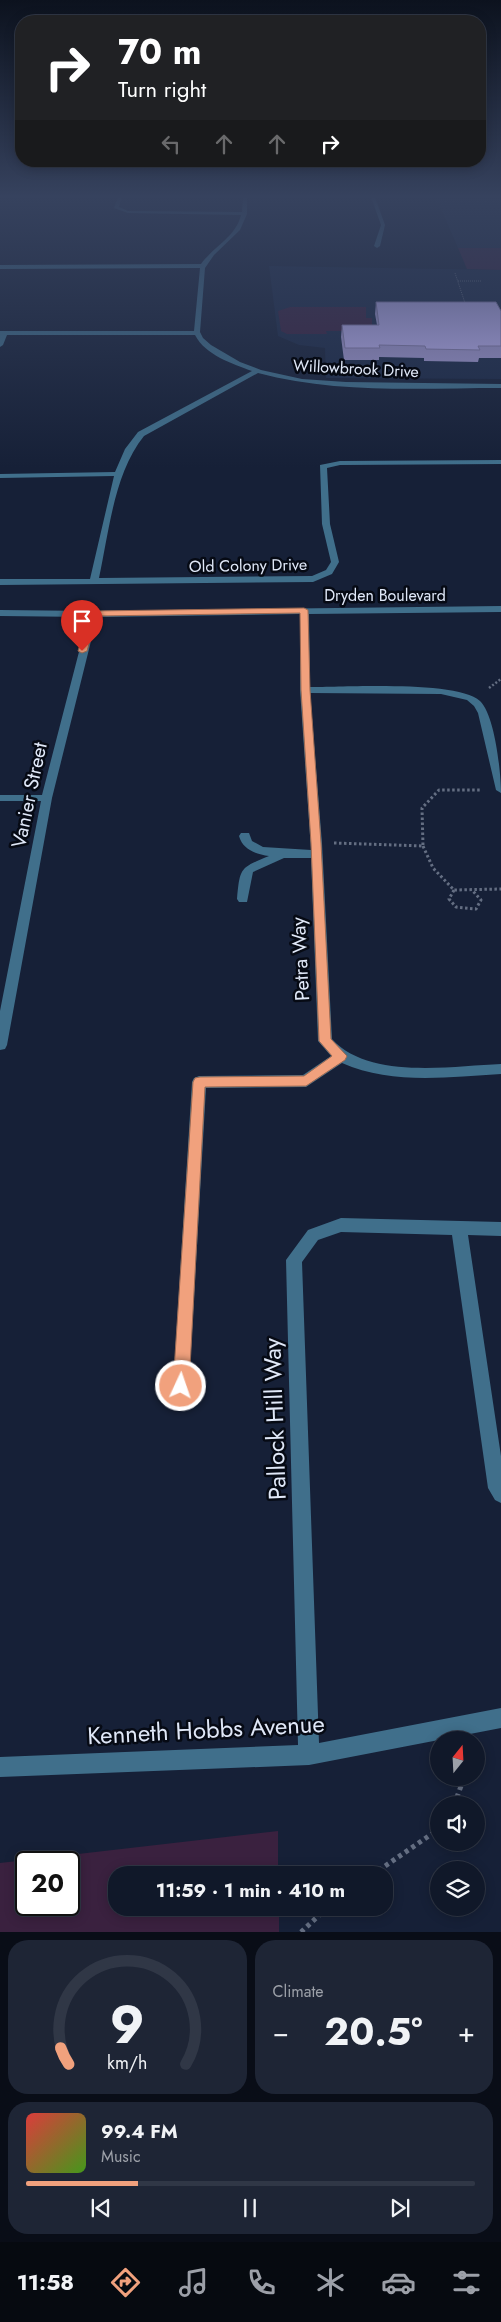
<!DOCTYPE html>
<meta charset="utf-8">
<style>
body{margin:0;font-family:Jost,sans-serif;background:#1e2535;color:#f1f3f6;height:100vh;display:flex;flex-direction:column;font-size:19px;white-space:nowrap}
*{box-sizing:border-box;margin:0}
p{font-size:16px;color:#9ca0a8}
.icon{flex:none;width:28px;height:28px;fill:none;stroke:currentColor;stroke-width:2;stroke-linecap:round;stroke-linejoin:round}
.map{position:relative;height:1932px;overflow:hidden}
.drawer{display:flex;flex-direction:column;gap:8px;padding:8px;background:#090d17;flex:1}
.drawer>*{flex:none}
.banner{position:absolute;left:15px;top:15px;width:471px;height:152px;border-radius:20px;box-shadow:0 2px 12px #0003,0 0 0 1px #303746;background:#202124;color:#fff;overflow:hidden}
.needle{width:32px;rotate:18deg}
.buttons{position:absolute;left:430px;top:1731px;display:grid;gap:10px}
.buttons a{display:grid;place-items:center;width:55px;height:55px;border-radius:50%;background:#101829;box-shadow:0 2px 12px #0003,0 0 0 1px #303746;font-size:25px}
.speed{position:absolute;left:15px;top:1851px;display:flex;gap:10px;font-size:25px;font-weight:700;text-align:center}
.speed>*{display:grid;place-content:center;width:65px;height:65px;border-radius:50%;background:#101829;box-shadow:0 2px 12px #0003,0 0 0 1px #303746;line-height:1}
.speed .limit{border:2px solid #111;border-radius:8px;background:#fff;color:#111}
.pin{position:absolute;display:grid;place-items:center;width:42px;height:42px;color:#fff;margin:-51px -21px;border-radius:50% 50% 50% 0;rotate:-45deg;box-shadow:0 0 5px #0007}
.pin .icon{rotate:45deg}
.me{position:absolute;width:55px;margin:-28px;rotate:3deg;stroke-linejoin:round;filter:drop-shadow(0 0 4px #0008)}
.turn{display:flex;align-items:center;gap:18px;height:105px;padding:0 20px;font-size:22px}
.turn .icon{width:65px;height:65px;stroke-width:2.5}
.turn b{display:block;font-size:35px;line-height:42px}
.lanes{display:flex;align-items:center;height:48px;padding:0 20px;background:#0003;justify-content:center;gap:25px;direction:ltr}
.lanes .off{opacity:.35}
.big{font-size:38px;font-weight:700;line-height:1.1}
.drawer .tile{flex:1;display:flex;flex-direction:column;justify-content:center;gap:8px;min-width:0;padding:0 18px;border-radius:20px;background:#1e2535}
.drawer .dial{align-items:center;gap:0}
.dial svg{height:130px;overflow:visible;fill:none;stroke:#303746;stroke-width:7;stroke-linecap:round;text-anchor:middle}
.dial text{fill:#f1f3f6;stroke:none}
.song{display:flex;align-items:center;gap:15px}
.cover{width:60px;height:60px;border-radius:8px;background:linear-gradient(135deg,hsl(0 70% 55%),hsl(100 70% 35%))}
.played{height:5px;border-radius:2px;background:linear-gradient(90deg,#f1a17d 25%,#303746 25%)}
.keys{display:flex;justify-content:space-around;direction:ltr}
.heat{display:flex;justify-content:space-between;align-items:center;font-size:28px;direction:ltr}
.drawer .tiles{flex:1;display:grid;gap:8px;grid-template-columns:1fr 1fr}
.tile:last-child{grid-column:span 2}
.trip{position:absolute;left:108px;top:1866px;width:285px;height:50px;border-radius:20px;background:#101829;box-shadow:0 2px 12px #0003,0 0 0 1px #303746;font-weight:700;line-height:50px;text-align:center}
.tab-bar{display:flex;height:80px;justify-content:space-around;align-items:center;background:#060a10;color:#9ca0a8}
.tab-bar .icon{width:35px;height:35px}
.tab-bar .active{color:#f1a17d}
.tab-bar b{font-size:22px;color:#f1f3f6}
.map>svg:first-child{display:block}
</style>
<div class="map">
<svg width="501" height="1932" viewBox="0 0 501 1932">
<rect width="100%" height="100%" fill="#162037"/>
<!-- built -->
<g fill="#1b2946">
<polygon points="436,197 501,197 501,248 458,248"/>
<polygon points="269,266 501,270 501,379 326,378 325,348 299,345 278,336"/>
</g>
<!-- green -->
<g fill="#3a213f" fill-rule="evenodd">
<polygon points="458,248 501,248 501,270 467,269"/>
<polygon points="290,307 366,307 366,318 372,318 372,325 389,329 380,331 326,331 327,334 287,334 281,331 278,311"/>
<path d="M278,1831V1875H116V1908H279V1932H0V1863ZM26,1862H69V1905H26Z"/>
</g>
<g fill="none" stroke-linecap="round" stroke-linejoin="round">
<!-- path-far3 -->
<g stroke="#646e82" stroke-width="1" stroke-dasharray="1 1" stroke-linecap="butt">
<polyline points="455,273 466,306"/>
<polyline points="458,281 481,281"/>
</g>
<!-- path-far2 -->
<polyline stroke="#646e82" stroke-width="2.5" stroke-dasharray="2 2" stroke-linecap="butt" points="489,688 501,679"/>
<!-- path-far1 -->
<g stroke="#646e82" stroke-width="3" stroke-dasharray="2.5 2.5" stroke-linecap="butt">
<polyline points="334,843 423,846 422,808 439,790 482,790"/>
<polyline points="423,846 433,868 454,890 501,889"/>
<polyline points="454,890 449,899 456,907 476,909 481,900 472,890"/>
</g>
<!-- path -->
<g stroke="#646e82" stroke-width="5" stroke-dasharray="4 4" stroke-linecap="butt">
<polyline points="454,1805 464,1778"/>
<polyline points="372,1875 439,1829"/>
<polyline points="301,1932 327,1908"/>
</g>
<!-- minor -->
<g fill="#406f8b" fill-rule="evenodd">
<path d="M118,197H122L119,207L128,211L242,212L243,197H247V214L240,230L214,255L205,268L200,332L203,338L211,345L240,362L261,370L302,379L346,382L501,384V388C422,388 335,394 258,373L144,436C114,473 109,532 99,578L312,576L326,570L331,562L322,524L320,465L340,461L501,460V464L340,465L327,468L330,524L339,562L332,574L313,582L0,585V579H90L114,476L0,478V474L115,472L125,449L138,432L252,371C233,364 205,355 195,335H7L3,345L0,347V331H194L200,268L0,269V265L201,264C213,247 236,237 241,215L128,213L114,208Z"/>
<polygon points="371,197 375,197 385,225 380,246 377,248 374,246 381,225"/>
<path d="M501,606V612L309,614L310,687C344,687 458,680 480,701C495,715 501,773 501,793L496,790L478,713L474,706L467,700L441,694L310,693L322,843L332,1039C369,1080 451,1066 501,1064V1074C448,1077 391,1085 342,1063L306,1087L206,1088L189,1386L187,1392L181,1394L175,1392L173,1386L192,1082L194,1078L199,1076L303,1075L331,1056L318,1041L311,858H284L253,872L247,902H239L237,899C240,867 240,868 269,856C256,854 243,850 239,836L241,833H249L252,841L263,847L311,850L300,690V614L97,617L52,798L7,1045L5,1049L0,1050V1011L41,801H0V795H42L88,617L0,616V610L93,611Z"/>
<polygon points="341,1218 501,1222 501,1236 468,1235 501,1456 501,1503 495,1500 488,1488 452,1235 341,1232 318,1240 302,1262 319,1743 501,1708 501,1728 309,1765 0,1777 0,1757 298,1745 286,1260 308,1230"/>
</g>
</g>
<!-- wall -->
<polygon fill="#a49ad2" points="376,302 501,311 501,358 479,358 478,362 424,361 424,358 379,357 379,360 344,360 341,337 342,325 377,325 375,314"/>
<!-- building -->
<polygon fill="#bfb3f4" stroke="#867dab" points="376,302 496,302 501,311 501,346 478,346 480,350 426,349 425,346 379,345 380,348 345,348 342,325 379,325"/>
<!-- sky -->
<linearGradient id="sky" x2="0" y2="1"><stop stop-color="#0c121e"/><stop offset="0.42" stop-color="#36425e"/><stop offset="1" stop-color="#36425e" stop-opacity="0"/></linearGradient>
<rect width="501" height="468" fill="url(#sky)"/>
<!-- route -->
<polygon fill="#f1a17d" stroke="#9d6951" points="304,608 308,610 310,690 321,843 331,1039 347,1056 345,1060 306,1086 205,1087 189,1386 186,1392 181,1394 175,1392 173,1386 193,1082 195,1078 200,1077 304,1076 332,1056 319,1041 311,843 301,690 300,613 97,616 87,651 82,653 78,651 89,614 94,611"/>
<g text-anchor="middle" stroke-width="5" stroke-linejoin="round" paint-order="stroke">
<!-- far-street labels -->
<g font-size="16" fill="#e0e8f8" stroke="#060a14">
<text transform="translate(356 368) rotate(3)" y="6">Willowbrook Drive</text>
<text transform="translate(248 565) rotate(-1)" y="6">Old Colony Drive</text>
<text x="385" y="601">Dryden Boulevard</text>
</g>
<!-- street labels -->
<g font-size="20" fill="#e0e8f8" stroke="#060a14">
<text transform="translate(29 795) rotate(-78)" y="7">Vanier Street</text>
<text transform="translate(300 959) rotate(-93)" y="7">Petra Way</text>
</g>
<!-- near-street labels -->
<g font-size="24" fill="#e0e8f8" stroke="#060a14">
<text transform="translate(275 1419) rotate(-92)" y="8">Pallock Hill Way</text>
<text transform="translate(206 1730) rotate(-3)" y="8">Kenneth Hobbs Avenue</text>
</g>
</g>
</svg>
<div class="buttons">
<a><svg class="needle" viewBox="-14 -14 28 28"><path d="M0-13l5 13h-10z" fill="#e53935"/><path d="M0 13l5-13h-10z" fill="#9ca0a8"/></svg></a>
<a><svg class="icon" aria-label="sound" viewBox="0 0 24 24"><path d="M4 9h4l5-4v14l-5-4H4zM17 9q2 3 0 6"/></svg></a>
<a><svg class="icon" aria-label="layers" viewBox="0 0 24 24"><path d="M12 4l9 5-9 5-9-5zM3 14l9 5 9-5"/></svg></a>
</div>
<div class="speed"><div class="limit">20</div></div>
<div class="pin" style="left:82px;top:651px;background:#d93025"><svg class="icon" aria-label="arrive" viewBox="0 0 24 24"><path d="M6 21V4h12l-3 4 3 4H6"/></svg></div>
<svg class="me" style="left:181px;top:1386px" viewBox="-20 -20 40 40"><circle r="17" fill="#f1a17d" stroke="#fff" stroke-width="3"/><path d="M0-11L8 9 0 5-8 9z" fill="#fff"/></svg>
<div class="trip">11:59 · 1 min · 410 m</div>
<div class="banner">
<div class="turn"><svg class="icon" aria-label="right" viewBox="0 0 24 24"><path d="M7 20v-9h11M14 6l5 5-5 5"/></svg><div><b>70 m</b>Turn right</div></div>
<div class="lanes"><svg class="icon off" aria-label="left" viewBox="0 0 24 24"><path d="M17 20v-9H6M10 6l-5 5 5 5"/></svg><svg class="icon off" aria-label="ahead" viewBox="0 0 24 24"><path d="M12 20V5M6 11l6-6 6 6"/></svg><svg class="icon off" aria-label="ahead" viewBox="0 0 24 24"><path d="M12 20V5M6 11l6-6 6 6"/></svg><svg class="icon" aria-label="right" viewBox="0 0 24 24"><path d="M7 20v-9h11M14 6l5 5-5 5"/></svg></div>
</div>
</div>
<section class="drawer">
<div class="tiles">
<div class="tile dial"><svg viewBox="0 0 100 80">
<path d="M14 69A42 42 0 1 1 86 69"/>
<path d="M14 69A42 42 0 0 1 9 59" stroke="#f1a17d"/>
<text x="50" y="56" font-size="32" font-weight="700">9</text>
<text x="50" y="72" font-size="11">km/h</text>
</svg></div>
<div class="tile"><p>Climate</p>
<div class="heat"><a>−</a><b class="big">20.5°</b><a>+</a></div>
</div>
<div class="tile">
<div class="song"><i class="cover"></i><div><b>99.4 FM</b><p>Music</p></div></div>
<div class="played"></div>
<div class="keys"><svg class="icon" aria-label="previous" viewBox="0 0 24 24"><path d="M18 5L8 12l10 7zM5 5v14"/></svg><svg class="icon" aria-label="pause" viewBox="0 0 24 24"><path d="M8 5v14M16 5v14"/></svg><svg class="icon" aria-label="next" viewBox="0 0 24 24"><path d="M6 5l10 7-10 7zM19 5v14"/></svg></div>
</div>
</div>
</section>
<nav class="tab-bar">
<b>11:58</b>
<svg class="icon active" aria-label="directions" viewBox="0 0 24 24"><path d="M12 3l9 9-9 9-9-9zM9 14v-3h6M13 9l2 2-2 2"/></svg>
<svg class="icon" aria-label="music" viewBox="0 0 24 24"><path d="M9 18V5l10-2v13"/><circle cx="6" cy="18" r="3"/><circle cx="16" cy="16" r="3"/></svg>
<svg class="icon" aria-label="phone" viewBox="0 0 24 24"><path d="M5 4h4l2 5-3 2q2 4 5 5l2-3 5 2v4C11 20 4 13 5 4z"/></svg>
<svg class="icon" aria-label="climate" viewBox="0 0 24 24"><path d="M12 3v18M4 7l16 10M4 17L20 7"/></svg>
<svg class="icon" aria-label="car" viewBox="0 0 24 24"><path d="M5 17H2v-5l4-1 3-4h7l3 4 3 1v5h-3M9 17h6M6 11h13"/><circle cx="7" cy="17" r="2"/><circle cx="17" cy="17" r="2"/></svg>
<svg class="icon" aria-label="filters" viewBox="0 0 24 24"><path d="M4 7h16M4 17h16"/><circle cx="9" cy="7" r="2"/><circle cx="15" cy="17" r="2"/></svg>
</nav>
